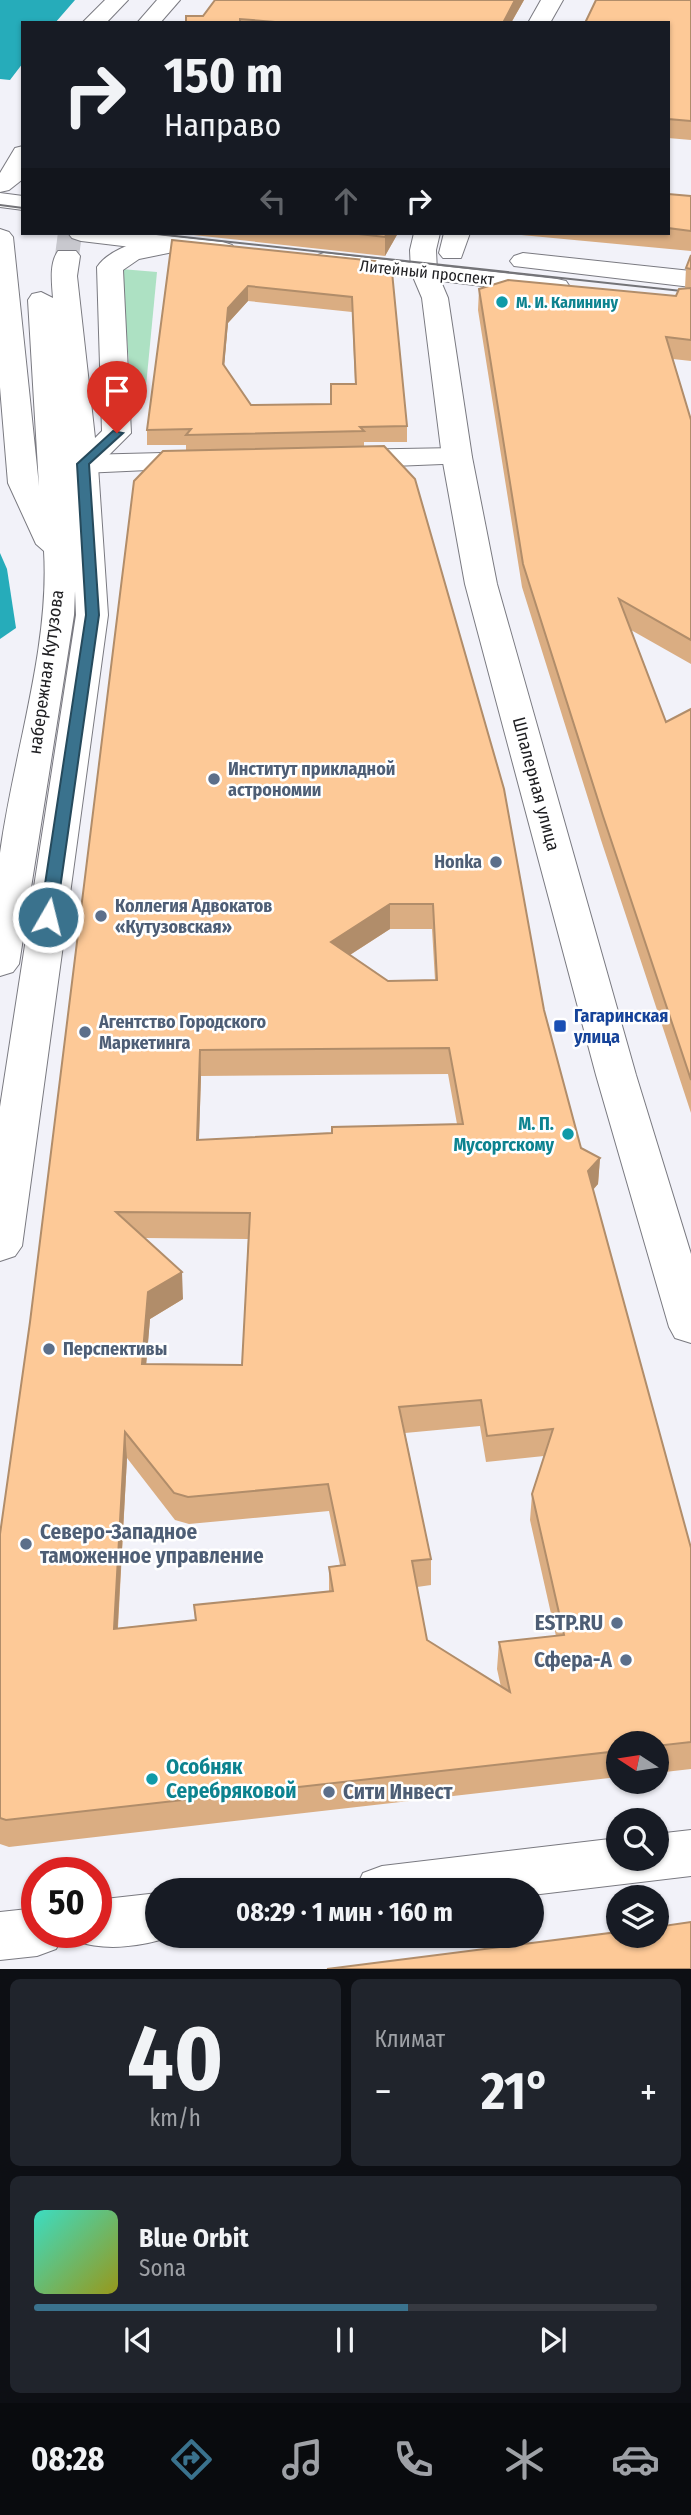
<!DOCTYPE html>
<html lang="ru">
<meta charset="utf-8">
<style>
body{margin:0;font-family:"Fira Sans Condensed",sans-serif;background:#20242c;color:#f1f3f6;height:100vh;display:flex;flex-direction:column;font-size:26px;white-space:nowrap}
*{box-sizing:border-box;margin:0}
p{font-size:23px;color:#9ea1a6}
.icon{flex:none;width:38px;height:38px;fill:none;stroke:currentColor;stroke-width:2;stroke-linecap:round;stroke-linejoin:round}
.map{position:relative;height:1969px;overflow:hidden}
.sheet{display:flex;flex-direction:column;gap:10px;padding:10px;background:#0d0f14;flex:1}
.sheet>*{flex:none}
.top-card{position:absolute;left:21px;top:21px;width:649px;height:214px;border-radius:0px;box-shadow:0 2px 5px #0004;background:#171b24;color:#f1f3f6;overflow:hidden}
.needle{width:46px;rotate:282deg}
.tools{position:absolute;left:606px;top:1731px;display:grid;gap:14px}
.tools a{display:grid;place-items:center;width:63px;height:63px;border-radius:50%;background:#171b24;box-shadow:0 2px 5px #0004;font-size:35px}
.speed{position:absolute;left:21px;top:1857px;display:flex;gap:14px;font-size:35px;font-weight:700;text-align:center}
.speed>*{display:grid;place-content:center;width:91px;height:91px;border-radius:50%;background:#171b24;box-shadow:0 2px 5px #0004;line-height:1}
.speed .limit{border:10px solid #d22;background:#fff;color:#111}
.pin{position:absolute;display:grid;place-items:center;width:60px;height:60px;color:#fff;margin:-72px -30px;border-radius:50% 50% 50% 0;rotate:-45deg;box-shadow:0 0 7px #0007}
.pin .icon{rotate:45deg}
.me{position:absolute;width:77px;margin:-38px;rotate:8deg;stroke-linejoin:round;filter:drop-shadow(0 0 5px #0008)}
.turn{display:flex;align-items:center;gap:24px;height:147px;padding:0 28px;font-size:32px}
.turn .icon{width:91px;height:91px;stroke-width:2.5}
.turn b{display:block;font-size:49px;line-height:60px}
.lanes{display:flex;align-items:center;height:66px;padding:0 28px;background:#0003;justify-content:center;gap:35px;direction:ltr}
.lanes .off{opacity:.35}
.big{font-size:52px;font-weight:700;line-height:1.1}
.sheet .card{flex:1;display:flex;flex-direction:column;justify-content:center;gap:10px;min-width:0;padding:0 24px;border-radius:10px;background:#20242c}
.sheet .dial{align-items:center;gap:0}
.dial b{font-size:91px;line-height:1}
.song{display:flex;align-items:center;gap:21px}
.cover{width:84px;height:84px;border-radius:10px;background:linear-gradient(135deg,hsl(170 70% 55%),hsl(60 70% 35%))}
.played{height:7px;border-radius:4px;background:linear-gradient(90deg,#3a728d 60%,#363941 60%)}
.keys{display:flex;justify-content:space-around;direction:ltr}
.heat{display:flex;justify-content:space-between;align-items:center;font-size:38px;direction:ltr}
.sheet .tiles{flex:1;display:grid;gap:10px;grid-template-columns:1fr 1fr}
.card:last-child{grid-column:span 2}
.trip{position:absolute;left:145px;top:1878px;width:399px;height:70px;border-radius:35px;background:#171b24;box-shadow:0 2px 5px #0004;font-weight:700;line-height:70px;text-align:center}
.dock{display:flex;height:112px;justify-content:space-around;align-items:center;background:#090b0e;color:#9ea1a6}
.dock .icon{width:49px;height:49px}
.dock .current{color:#3a728d}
.dock b{font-size:32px;color:#f1f3f6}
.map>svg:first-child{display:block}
</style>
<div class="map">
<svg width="691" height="1969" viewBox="0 0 691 1969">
<rect width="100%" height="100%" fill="#f2f2f9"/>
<!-- green -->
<polygon fill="#ade1c3" points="121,269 157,272 146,386 131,386"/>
<!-- water -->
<g fill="#26acba">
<polygon points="0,0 75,0 55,23 23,23 23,63 10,80 0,79"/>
<polygon points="0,553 7,569 16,628 0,639"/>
</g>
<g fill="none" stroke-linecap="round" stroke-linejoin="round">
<!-- secondary-tunnel -->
<polyline stroke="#c8c8ce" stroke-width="24" stroke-dasharray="24 12" stroke-linecap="butt" points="67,256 70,233"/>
<!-- street casing -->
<g stroke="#7a7a81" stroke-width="2">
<g id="street">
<polygon points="457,448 467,451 472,457 467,463 344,468 334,465 329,459 334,453 344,450"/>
<polygon points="203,452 213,455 218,461 213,467 83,473 73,470 68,464 73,458 83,455"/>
</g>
</g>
<!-- secondary casing -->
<g stroke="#7a7a81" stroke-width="2">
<g id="secondary">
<polygon points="105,0 128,0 106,23 82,23"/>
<polygon points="157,0 180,0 160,23 137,23"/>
<polygon points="541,0 563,0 550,23 528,23"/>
<polygon points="23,146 23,179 9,190 0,192 0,173 15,148"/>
<path d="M0,229L9,232L13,237L39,486L28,300L32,294L41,292L53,298C52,283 49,264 58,251H76L80,256L77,276L95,438L102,431L97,267C112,245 158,233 183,240L187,245L183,250L139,259L123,270L131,433L98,466L108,615L22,1246L15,1256L0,1261V1107L76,615L75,591L74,615L19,964L13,972L0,976C0,936 0,892 0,853C13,756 50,648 44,551L36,544L8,483L0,387Z"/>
<polygon points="414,233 440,233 436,250 437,272 448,298 472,457 497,584 636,1075 691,1254 691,1343 675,1338 669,1327 596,1075 465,584 442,457 422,298 411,272 410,250"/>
<polygon points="444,233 470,233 461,258 443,258 439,253"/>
<polygon points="691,1830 691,1876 532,1895 532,1890 355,1890 363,1873 382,1866 618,1838 618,1858 656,1858 656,1834"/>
<path d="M158,1893V1936H173C144,1946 106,1952 77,1941L72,1932H96V1900Z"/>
<polygon points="37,1908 37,1932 65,1932 56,1949 37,1956 0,1960 0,1912"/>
</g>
</g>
<!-- primary casing -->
<g stroke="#7a7a81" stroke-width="2">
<g id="primary">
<polygon points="0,193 23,196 23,210 0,207"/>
<polygon points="68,233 143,233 223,242 232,245 236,250 232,255 223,258 81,241 72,238"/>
<polygon points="324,253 557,279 566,281 570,287 566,293 557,295 315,266 311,261 315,256"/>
<polygon points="523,253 691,271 691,287 514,266 510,261 514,256"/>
</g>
</g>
<!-- street -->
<use href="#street" fill="#fff" fill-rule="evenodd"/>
<!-- secondary -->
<use href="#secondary" fill="#fff" fill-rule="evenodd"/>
<!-- primary -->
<use href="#primary" fill="#fff" fill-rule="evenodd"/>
<!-- tram -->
<g stroke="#747478" stroke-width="2">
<polyline points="0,205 23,208"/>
<polyline points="147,233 691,292"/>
</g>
</g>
<!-- wall -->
<g fill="#daad82" fill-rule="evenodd">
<polygon points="524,0 511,23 179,23 186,22 203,16"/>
<polygon points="691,0 691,140 668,138 668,23"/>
<polygon points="668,194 691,196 691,251 501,233 668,233"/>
<polygon points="175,233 398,233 385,256"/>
<path d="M172,240L374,271L407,426V442H364V446L544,1010L581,1148L600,1158L598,1184L593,1190L691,1548V1769L656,1773V1743H618V1777L9,1847L0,1844V1534L186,450V445H147V430ZM248,301L352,312L355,384H331V404L251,405L224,366L228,323ZM390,929H432L435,980L388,981L350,955ZM448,1074L457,1124L332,1133L199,1140L201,1076ZM145,1238L248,1239L242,1365L146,1364L150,1319L183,1299ZM480,1426L486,1462L544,1456L532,1494L530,1520L556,1636L499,1642L497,1669L501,1687L427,1640L417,1587L431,1585V1559L405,1433ZM127,1458L175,1520L189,1524L329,1511L340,1565L329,1567V1592L194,1605L195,1620L118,1628Z"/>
<polygon points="691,255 691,361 673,359 691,420 691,664 631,630 666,722 691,709 691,1113 601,840 522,587 478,310 479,289 676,296 685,288 686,268"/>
</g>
<!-- shaded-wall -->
<g fill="#b18d6a">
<polygon points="515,0 524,0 511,23 503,23"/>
<polygon points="387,233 398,233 385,256 385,237"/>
<polygon points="248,286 248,301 228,323 223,379 223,364 228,308"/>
<polygon points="390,904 390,929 331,967 331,942"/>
<polygon points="200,1050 201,1076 198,1166 197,1140"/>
<polygon points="600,1158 598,1184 586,1197 588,1171"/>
<polygon points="182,1272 183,1299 150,1319 144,1391 142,1364 148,1292"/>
<polygon points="125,1432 127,1458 116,1656 114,1629"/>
</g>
<!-- building -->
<g fill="#fdc997" stroke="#b18d6a" stroke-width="2" fill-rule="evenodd">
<polygon points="215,0 515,0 503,23 287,23 240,19 240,23 179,23 186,22 186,16 203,16"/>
<polygon points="596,0 691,0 691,121 668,119 668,23 585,23"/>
<polygon points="668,194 691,196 691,231 668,228"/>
<polygon points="350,233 387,233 385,237"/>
<path d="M172,240L375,261L370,270L392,272L407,426L360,427L364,431L186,435L191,429L147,430ZM248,286L352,297L356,384H331V404L251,405L223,364L228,308Z"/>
<polygon points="691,255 691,269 686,268"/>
<polygon points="508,280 676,296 679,289 691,288 691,340 666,337 691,420 691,640 619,599 666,722 691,709 691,1080 603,816 523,564 479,289"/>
<path d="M384,446L415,479L504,789L544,1010L581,1148L600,1158L588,1171L691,1548V1742L656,1746V1743H618V1751L6,1820L0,1818V1534L30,1322L134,481L163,451ZM390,904H433L437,980L388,981L331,942ZM449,1048L463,1124L332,1127V1133L197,1140L200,1050ZM116,1212L250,1213L242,1365L142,1364L148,1292L182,1272ZM481,1400L487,1436L553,1429L532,1494L564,1635L499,1642L510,1692L427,1640L412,1561L431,1559L399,1407ZM125,1432L174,1493L188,1497L328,1484L345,1565L329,1567L333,1591L194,1605L196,1620L114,1629Z"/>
<polygon points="691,1922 691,1969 327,1969 618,1932 618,1936 656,1936 656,1927"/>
</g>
<!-- route -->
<polygon fill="#3a728d" stroke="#264a5c" stroke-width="2" points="113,431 123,433 89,464 99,615 56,917 48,921 40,917 86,615 77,464"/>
<!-- markers -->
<g fill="#0f9aa8" stroke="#fff" stroke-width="2.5">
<circle cx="502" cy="302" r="7"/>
<circle cx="568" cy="1134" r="7"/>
<circle cx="152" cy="1779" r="7"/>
</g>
<g fill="#5c6f8a" stroke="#fff" stroke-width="2.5">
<circle cx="214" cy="779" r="7"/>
<circle cx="496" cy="862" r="7"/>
<circle cx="101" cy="916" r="7"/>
<circle cx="85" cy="1032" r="7"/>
<circle cx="49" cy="1349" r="7"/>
<circle cx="26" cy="1544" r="7"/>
<circle cx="617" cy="1623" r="7"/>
<circle cx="626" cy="1660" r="7"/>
<circle cx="329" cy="1792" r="7"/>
</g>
<rect fill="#1a4fb4" stroke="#fff" stroke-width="2.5" x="553" y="1019" width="14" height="14" rx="3.5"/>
<g text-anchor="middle" stroke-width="5" stroke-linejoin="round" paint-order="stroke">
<!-- far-street labels -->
<g font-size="16" fill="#212124" stroke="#fff">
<text transform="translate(427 272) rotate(6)" y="6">Литейный проспект</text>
</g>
<!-- far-culture labels -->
<g font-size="16" font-weight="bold" fill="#0d838f" stroke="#fff" text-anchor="start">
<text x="516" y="308">М. И. Калинину</text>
</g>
<!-- street labels -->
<g font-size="18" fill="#212124" stroke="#fff">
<text transform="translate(46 672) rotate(-82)" y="6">набережная Кутузова</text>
<text transform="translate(536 784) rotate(75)" y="6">Шпалерная улица</text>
</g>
<!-- service labels -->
<g font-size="18" font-weight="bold" fill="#4e5e75" stroke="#fff" text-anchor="start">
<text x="228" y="775">Институт прикладной<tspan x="228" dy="21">астрономии</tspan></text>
<text x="482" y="868" text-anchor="end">Honka</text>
<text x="115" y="912">Коллегия Адвокатов<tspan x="115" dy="21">«Кутузовская»</tspan></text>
<text x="99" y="1028">Агентство Городского<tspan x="99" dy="21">Маркетинга</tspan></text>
<text x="63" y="1355">Перспективы</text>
</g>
<!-- transit labels -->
<g font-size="18" font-weight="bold" fill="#164399" stroke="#fff" text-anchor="start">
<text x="574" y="1022">Гагаринская<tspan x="574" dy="21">улица</tspan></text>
</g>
<!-- culture labels -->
<g font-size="18" font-weight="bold" fill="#0d838f" stroke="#fff" text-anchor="end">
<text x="554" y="1130">М. П.<tspan x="554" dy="21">Мусоргскому</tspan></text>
</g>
<!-- near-service labels -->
<g font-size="21" font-weight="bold" fill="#4e5e75" stroke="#fff" text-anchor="start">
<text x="40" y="1539">Северо-Западное<tspan x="40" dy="24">таможенное управление</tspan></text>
<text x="603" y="1630" text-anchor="end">ESTP.RU</text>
<text x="612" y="1667" text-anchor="end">Сфера-A</text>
<text x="343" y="1799">Сити Инвест</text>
</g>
<!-- near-culture labels -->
<g font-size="21" font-weight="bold" fill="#0d838f" stroke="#fff" text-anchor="start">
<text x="166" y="1774">Особняк<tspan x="166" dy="24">Серебряковой</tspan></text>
</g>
</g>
</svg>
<div class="tools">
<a><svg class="needle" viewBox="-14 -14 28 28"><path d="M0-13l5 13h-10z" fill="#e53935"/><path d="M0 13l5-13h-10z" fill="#9ea1a6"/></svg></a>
<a><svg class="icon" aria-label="search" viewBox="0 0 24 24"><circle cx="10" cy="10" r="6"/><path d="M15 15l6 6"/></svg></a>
<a><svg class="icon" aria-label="layers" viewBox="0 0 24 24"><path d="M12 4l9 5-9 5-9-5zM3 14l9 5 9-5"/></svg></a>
</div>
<div class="speed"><div class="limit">50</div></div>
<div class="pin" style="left:117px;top:433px;background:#d93025"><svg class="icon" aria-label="arrive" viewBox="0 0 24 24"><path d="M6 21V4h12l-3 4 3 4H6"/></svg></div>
<svg class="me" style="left:48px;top:917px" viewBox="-20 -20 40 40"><circle r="17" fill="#3a728d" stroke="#fff" stroke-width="3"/><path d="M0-11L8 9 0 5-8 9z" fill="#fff"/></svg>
<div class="trip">08:29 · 1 мин · 160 m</div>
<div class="top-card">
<div class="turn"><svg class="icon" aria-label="right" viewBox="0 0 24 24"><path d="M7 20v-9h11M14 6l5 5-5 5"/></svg><div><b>150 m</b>Направо</div></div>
<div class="lanes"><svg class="icon off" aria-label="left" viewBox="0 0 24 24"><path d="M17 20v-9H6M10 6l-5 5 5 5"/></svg><svg class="icon off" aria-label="ahead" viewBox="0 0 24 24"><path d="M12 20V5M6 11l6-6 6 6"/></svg><svg class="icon" aria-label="right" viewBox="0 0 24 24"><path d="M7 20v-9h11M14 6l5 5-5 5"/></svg></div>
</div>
</div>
<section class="sheet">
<div class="tiles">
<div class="card dial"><b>40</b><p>km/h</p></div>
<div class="card"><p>Климат</p>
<div class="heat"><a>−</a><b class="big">21°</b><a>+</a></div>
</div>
<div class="card">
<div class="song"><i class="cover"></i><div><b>Blue Orbit</b><p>Sona</p></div></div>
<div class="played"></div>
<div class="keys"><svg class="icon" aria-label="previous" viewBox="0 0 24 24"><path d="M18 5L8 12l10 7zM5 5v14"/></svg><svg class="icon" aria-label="pause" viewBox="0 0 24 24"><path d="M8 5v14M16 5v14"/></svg><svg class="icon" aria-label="next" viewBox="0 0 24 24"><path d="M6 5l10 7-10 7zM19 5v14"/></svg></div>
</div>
</div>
</section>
<nav class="dock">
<b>08:28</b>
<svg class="icon current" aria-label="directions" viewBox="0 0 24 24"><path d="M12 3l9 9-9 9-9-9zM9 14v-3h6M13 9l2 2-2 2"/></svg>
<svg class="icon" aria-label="music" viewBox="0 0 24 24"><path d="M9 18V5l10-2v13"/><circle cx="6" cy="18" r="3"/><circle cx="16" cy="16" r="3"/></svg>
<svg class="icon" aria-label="phone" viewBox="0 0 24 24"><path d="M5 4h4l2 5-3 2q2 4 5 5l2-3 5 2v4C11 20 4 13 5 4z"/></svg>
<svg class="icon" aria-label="climate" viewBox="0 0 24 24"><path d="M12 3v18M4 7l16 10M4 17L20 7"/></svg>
<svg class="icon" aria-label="car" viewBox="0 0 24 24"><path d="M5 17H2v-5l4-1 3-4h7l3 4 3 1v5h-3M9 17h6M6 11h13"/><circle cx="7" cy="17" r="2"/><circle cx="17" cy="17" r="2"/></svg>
</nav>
